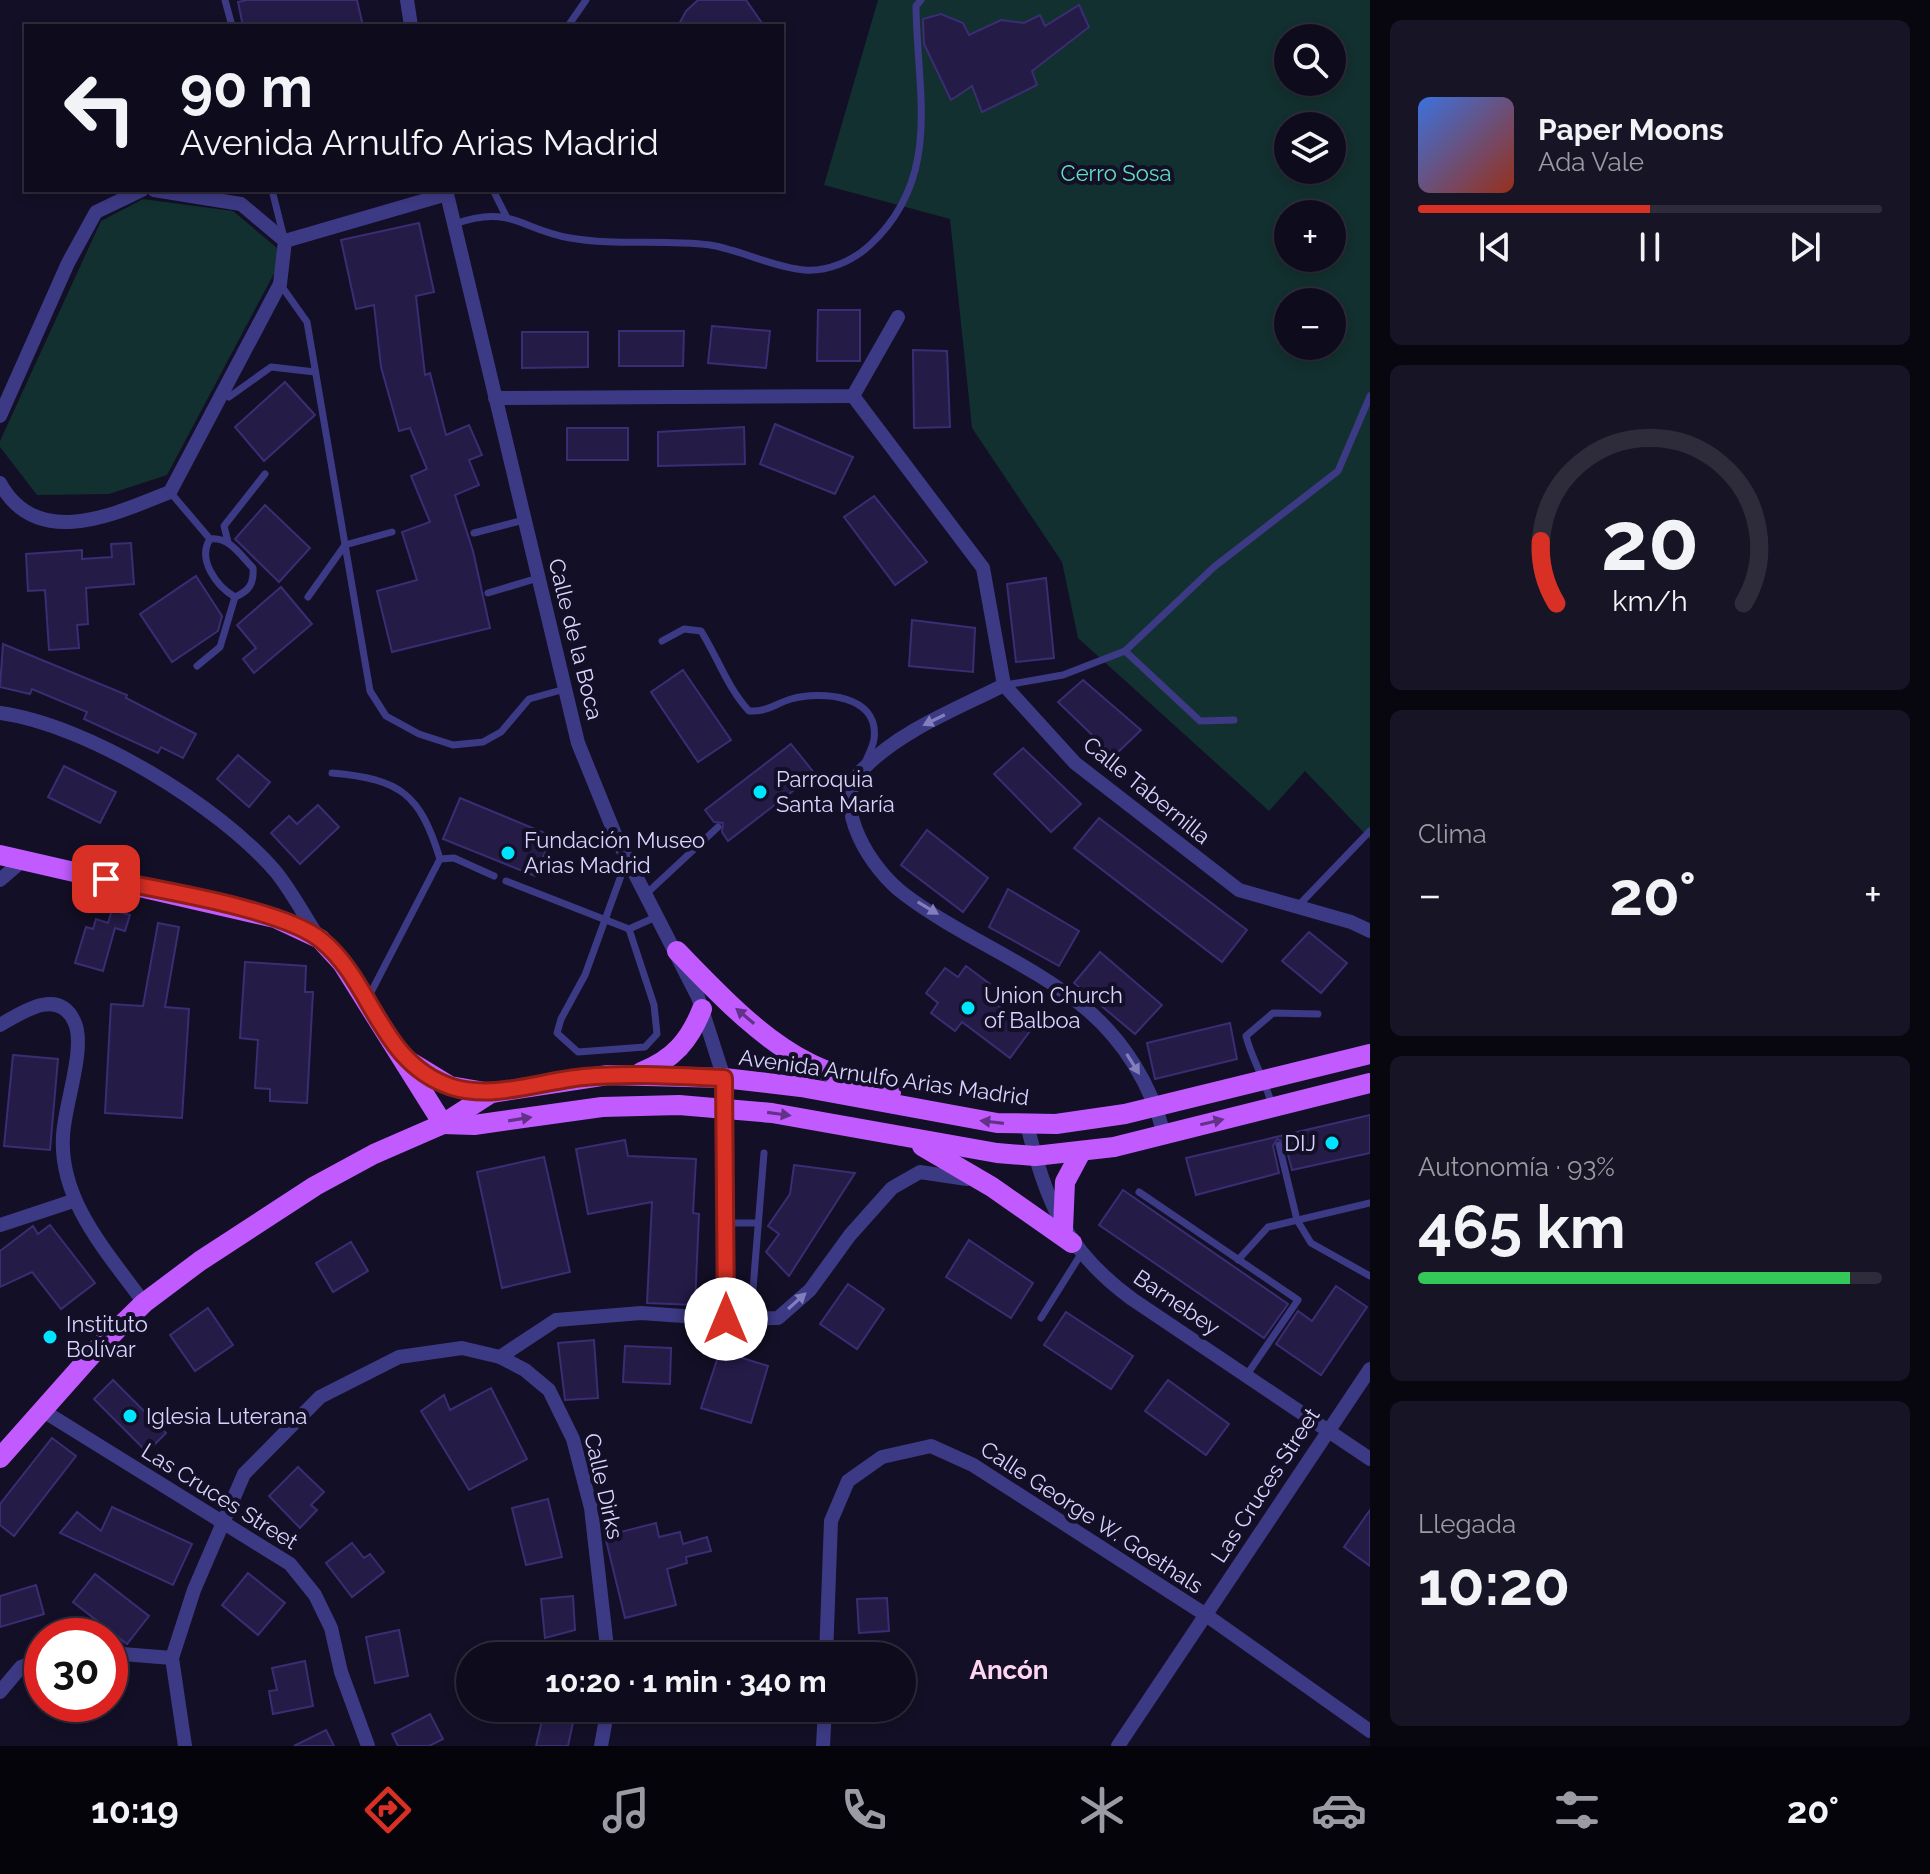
<!DOCTYPE html>
<html lang="es">
<meta charset="utf-8">
<style>
body{margin:0;font-family:Raleway,sans-serif;background:#171425;color:#f1f3f6;height:100vh;display:flex;flex-direction:column;font-size:30px;white-space:nowrap}
*{box-sizing:border-box;margin:0}
p{font-size:26px;color:#9b9ba3}
.icon{flex:none;width:44px;height:44px;fill:none;stroke:currentColor;stroke-width:2;stroke-linecap:round;stroke-linejoin:round}
.map{position:relative;flex:1;overflow:hidden}
.details{display:flex;flex-direction:column;gap:20px;padding:20px;background:#08060f;width:560px}
.details>*{flex:none}
.hud{position:absolute;left:24px;top:24px;width:760px;height:168px;border-radius:0px;box-shadow:0 4px 12px #0003,0 0 0 2px #2e2b3b;background:#0e0b1c;color:#f1f3f6;overflow:hidden}
.buttons{position:absolute;left:1274px;top:24px;display:grid;gap:16px}
.buttons a{display:grid;place-items:center;width:72px;height:72px;border-radius:50%;background:#0e0b1c;box-shadow:0 4px 12px #0003,0 0 0 2px #2e2b3b;font-size:40px}
.speed{position:absolute;left:24px;top:1618px;display:flex;gap:16px;font-size:40px;font-weight:700;text-align:center}
.speed>*{display:grid;place-content:center;width:104px;height:104px;border-radius:50%;background:#0e0b1c;box-shadow:0 4px 12px #0003,0 0 0 2px #2e2b3b;line-height:1}
.speed .limit{border:12px solid #d22;background:#fff;color:#111}
.pin{position:absolute;display:grid;place-items:center;width:68px;height:68px;color:#fff;margin:-34px;border-radius:16px;box-shadow:0 4px 12px #0006}
.me{position:absolute;width:88px;margin:-44px;rotate:0deg;stroke-linejoin:round;filter:drop-shadow(0 0 6px #0008)}
.turn{display:flex;align-items:center;gap:28px;height:168px;padding:0 24px;font-size:36px}
.turn .icon{width:104px;height:104px;stroke-width:2.5}
.turn b{display:block;font-size:56px;line-height:68px}
.big{font-size:60px;font-weight:700;line-height:1.1}
.details .card{flex:1;display:flex;flex-direction:column;justify-content:center;gap:12px;min-width:0;padding:0 28px;border-radius:12px;background:#171425}
.details .dial{align-items:center;gap:0}
.dial svg{height:208px;overflow:visible;fill:none;stroke:#2e2b3b;stroke-width:7;stroke-linecap:round;text-anchor:middle}
.dial text{fill:#f1f3f6;stroke:none}
.song{display:flex;align-items:center;gap:24px}
.cover{width:96px;height:96px;border-radius:12px;background:linear-gradient(135deg,hsl(220 70% 55%),hsl(10 70% 35%))}
.played{height:8px;border-radius:4px;background:linear-gradient(90deg,#d93025 50%,#2e2b3b 50%)}
.keys{display:flex;justify-content:space-around;direction:ltr}
.heat{display:flex;justify-content:space-between;align-items:center;font-size:44px;direction:ltr}
.charge{height:12px;border-radius:6px;background:linear-gradient(90deg,#34c759 93%,#2e2b3b 0)}
.trip{position:absolute;left:456px;top:1642px;width:460px;height:80px;border-radius:40px;background:#0e0b1c;box-shadow:0 4px 12px #0003,0 0 0 2px #2e2b3b;font-weight:700;line-height:80px;text-align:center}
.tabs{display:flex;height:128px;justify-content:space-around;align-items:center;background:#06040b;color:#9b9ba3}
.tabs .icon{width:56px;height:56px}
.tabs .selected{color:#d93025}
.tabs b{font-size:36px;color:#f1f3f6}
main{display:flex;flex:1;min-height:0}
.map>svg:first-child{display:block}
</style>
<main>
<div class="map">
<svg width="1370" height="1746" viewBox="0 0 1370 1746">
<rect width="100%" height="100%" fill="#130f26"/>
<!-- green -->
<g fill="#12302f" fill-rule="evenodd">
<path d="M878,0H1370V839L1305,771L1269,811L1078,638L1062,562L972,428L950,219L824,185ZM1288,38H1332V82H1288ZM1288,126H1332V170H1288ZM1288,214H1332V258H1288ZM1288,302H1332V346H1288Z"/>
<polygon points="143,199 233,211 277,248 277,268 167,475 109,494 37,495 0,447 0,441 101,221"/>
</g>
<!-- building -->
<g fill="#241b47" stroke="#3b2d73" stroke-width="2">
<polygon points="247,0 357,0 363,26 243,26 238,2"/>
<polygon points="698,0 746,0 764,26 678,26 686,11"/>
<polygon points="1079,5 1089,27 1032,71 1037,85 982,112 972,86 951,100 924,44 923,19 941,14 963,23 969,35 1001,20 1024,23 1040,15 1045,26"/>
<polygon points="419,223 434,292 416,296 425,375 430,373 446,435 469,425 482,455 469,460 479,485 455,495 473,551 490,628 392,652 377,591 417,580 402,532 430,522 411,476 427,469 410,428 399,431 381,367 374,305 356,309 341,240"/>
<polygon points="818,310 860,310 860,361 817,361"/>
<polygon points="712,326 770,331 766,368 708,363"/>
<polygon points="619,331 684,331 683,366 619,366"/>
<polygon points="522,332 588,332 588,367 522,368"/>
<polygon points="913,350 947,351 950,427 914,428"/>
<polygon points="285,382 315,415 264,461 235,427"/>
<polygon points="775,424 853,457 835,494 760,464"/>
<polygon points="744,427 745,464 658,466 658,432"/>
<rect x="567" y="428" width="61" height="32"/>
<polygon points="874,496 927,562 895,585 844,517"/>
<polygon points="265,505 310,548 279,582 235,539"/>
<polygon points="131,543 134,584 86,588 88,624 77,625 79,648 49,650 45,590 28,591 26,554 82,550 82,559 112,557 111,544"/>
<polygon points="196,576 222,616 218,631 172,662 140,614"/>
<polygon points="1046,578 1054,658 1016,662 1007,584"/>
<polygon points="281,587 312,624 254,673 243,659 256,648 237,625"/>
<polygon points="912,620 975,628 973,672 909,666"/>
<polygon points="3,644 127,695 126,698 196,734 183,758 161,747 158,753 84,719 87,712 32,689 30,694 0,687"/>
<polygon points="683,670 731,740 698,762 651,692"/>
<polygon points="1083,680 1141,730 1114,756 1058,702"/>
<polygon points="791,744 815,774 728,841 722,832 723,823 714,822 705,810"/>
<polygon points="1023,748 1081,804 1051,832 994,774"/>
<polygon points="238,755 270,782 249,807 217,779"/>
<polygon points="64,766 116,792 100,823 48,797"/>
<polygon points="460,798 552,836 535,876 443,839"/>
<polygon points="318,805 339,827 300,864 271,833 289,816 297,824"/>
<polygon points="1099,818 1247,930 1222,962 1074,848"/>
<polygon points="927,830 988,878 963,912 901,865"/>
<polygon points="1008,889 1079,931 1059,966 989,927"/>
<polygon points="112,910 130,915 125,931 115,928 103,971 75,963 86,927 93,929 96,919 108,923"/>
<polygon points="158,923 179,927 165,1007 189,1009 182,1118 105,1113 111,1004 143,1006"/>
<polygon points="1309,932 1347,963 1321,993 1282,961"/>
<polygon points="1100,952 1162,1005 1135,1034 1074,983"/>
<polygon points="245,962 306,966 305,992 313,992 307,1103 270,1101 270,1089 255,1088 258,1040 240,1038"/>
<polygon points="966,966 990,984 983,993 1030,1031 1010,1058 962,1022 955,1031 931,1013 938,1003 926,993 945,968 958,977"/>
<polygon points="1230,1023 1237,1059 1155,1079 1147,1043"/>
<polygon points="13,1055 58,1059 50,1150 4,1146"/>
<polygon points="1370,1115 1370,1153 1292,1170 1285,1143 1277,1139 1273,1146 1279,1173 1196,1195 1186,1158"/>
<polygon points="625,1140 628,1156 696,1159 693,1213 699,1214 695,1305 647,1303 652,1202 588,1214 576,1149"/>
<polygon points="544,1157 570,1272 502,1288 477,1172"/>
<polygon points="794,1165 855,1173 789,1276 766,1252 779,1234 768,1226 790,1194"/>
<polygon points="1123,1190 1288,1304 1264,1338 1099,1225"/>
<polygon points="50,1225 95,1283 61,1309 32,1272 0,1287 0,1251 33,1226 38,1234"/>
<polygon points="969,1240 1033,1283 1011,1318 946,1277"/>
<polygon points="351,1242 368,1271 333,1292 316,1263"/>
<polygon points="848,1284 884,1309 857,1349 820,1324"/>
<polygon points="1336,1286 1367,1307 1321,1375 1276,1344 1298,1311 1312,1321"/>
<polygon points="208,1308 233,1345 195,1371 170,1335"/>
<polygon points="1066,1312 1133,1356 1111,1389 1044,1345"/>
<polygon points="594,1340 598,1398 565,1400 558,1343"/>
<polygon points="625,1346 671,1348 670,1384 623,1382"/>
<polygon points="720,1351 768,1366 751,1423 701,1408"/>
<polygon points="113,1380 166,1433 147,1452 94,1399"/>
<polygon points="1168,1380 1229,1424 1206,1455 1145,1411"/>
<polygon points="491,1388 527,1459 469,1490 421,1411 444,1395 450,1410"/>
<polygon points="52,1438 76,1456 14,1536 0,1525 0,1504"/>
<polygon points="298,1467 324,1492 311,1505 317,1510 300,1528 269,1496"/>
<polygon points="548,1499 562,1557 526,1565 512,1508"/>
<polygon points="112,1507 192,1544 173,1585 60,1533 77,1512 101,1531"/>
<polygon points="1370,1510 1370,1566 1344,1547"/>
<polygon points="656,1523 659,1537 680,1532 683,1544 707,1537 711,1551 686,1557 687,1563 667,1569 676,1605 625,1618 605,1536"/>
<polygon points="352,1543 364,1558 370,1554 384,1572 352,1597 326,1563"/>
<polygon points="248,1573 285,1603 258,1635 222,1605"/>
<polygon points="95,1574 149,1616 127,1644 73,1602"/>
<polygon points="36,1585 44,1614 0,1627 0,1596"/>
<polygon points="573,1596 575,1630 545,1638 541,1599"/>
<polygon points="887,1598 889,1631 859,1633 857,1599"/>
<polygon points="399,1630 408,1676 375,1683 366,1637"/>
<polygon points="545,1641 596,1642 598,1653 546,1656"/>
<polygon points="305,1661 313,1706 273,1714 269,1691 277,1690 272,1668"/>
<polygon points="545,1708 576,1708 568,1746 536,1746"/>
<polygon points="430,1714 443,1739 429,1746 398,1746 392,1734"/>
<polygon points="326,1730 334,1746 294,1746"/>
</g>
<g fill="none" stroke-linecap="round" stroke-linejoin="round">
<!-- lane -->
<g stroke="#3d3a85" stroke-width="7">
<polyline points="225,0 232,26"/>
<polyline points="568,26 586,0"/>
<polyline points="272,190 284,238"/>
<polyline points="493,190 506,216"/>
<path d="M454,224C512,204 519,229 570,238C616,246 663,239 710,245C741,250 772,267 804,270C827,272 853,261 870,245C943,177 917,93 916,6L921,0"/>
<polyline points="280,284 307,322 370,691 386,716 419,734 453,745 483,742 501,732 529,699 565,689"/>
<polyline points="229,397 271,367 315,372"/>
<path d="M170,492L210,539C197,559 216,586 235,597C249,591 254,584 253,568C241,556 229,536 210,539"/>
<polyline points="474,533 524,520"/>
<polyline points="228,542 224,526 265,474"/>
<polyline points="488,593 538,578"/>
<polyline points="308,597 345,545 392,532"/>
<path d="M662,641L684,629L701,631C718,658 727,687 749,711C767,712 775,704 791,699C820,691 880,694 874,739C873,747 868,755 865,763"/>
<polyline points="1125,651 1200,721 1234,720"/>
<polyline points="197,666 220,647 235,597"/>
<polyline points="1006,685 1063,675 1125,651 1214,567 1338,471 1370,396"/>
<path d="M332,773C401,779 420,794 440,859"/>
<polyline points="626,862 585,975 561,1019 557,1033 578,1052 645,1047 657,1034 654,1005 629,929"/>
<polyline points="506,881 629,929 658,916"/>
<polyline points="646,894 718,827"/>
<polyline points="1298,906 1370,831"/>
<polyline points="368,998 440,859 454,858 494,876"/>
<path d="M1272,1106C1266,1081 1252,1060 1246,1036L1273,1013L1318,1014"/>
<polyline points="1279,1145 1297,1220 1311,1243 1370,1276"/>
<polyline points="1139,1192 1298,1300 1246,1376"/>
<polyline points="725,1223 758,1223"/>
<polyline points="1238,1260 1268,1227 1370,1203"/>
<polyline points="753,1289 764,1153"/>
<polyline points="1041,1318 1081,1254"/>
</g>
<!-- street -->
<g stroke="#3d3a85" stroke-width="14">
<polyline points="407,0 411,26"/>
<polyline points="154,190 241,204 285,241"/>
<polyline points="446,190 578,743 617,839 698,997 724,1078 726,1319"/>
<polyline points="285,241 447,194"/>
<polyline points="853,396 983,568 1004,685 1075,763 1239,890 1351,922 1370,931"/>
<polyline points="495,398 853,396 898,317"/>
<polyline points="0,416 68,263 96,212 142,190"/>
<path d="M0,483C37,551 115,514 170,492L280,284L285,241"/>
<path d="M1004,685C957,709 901,730 863,769C828,805 873,871 904,894C959,936 1029,962 1084,1007C1124,1040 1151,1085 1164,1134"/>
<path d="M0,713C88,725 218,805 276,872C292,892 305,917 319,938"/>
<polyline points="0,880 22,861"/>
<path d="M0,1025C21,1013 58,987 74,1021C87,1046 64,1106 63,1136C59,1201 108,1253 144,1303"/>
<path d="M1027,1125C1047,1203 1065,1250 1132,1299L1370,1459"/>
<polyline points="0,1225 73,1201"/>
<polyline points="500,1357 556,1320 641,1313 726,1319 778,1318 810,1290 850,1235 892,1188 920,1172 967,1179"/>
<polyline points="40,1409 290,1564 315,1595 331,1628 341,1672 368,1746"/>
<polyline points="110,1653 172,1658"/>
<polyline points="826,1656 831,1521 848,1481 882,1457 931,1446 973,1465 1206,1615 1370,1731"/>
<polyline points="0,1692 21,1667 42,1659"/>
<polyline points="185,1746 172,1658 194,1590 244,1474 320,1397 399,1357 462,1348 500,1357 525,1370 549,1390 573,1439 591,1508 608,1656"/>
<polyline points="601,1746 608,1708"/>
<polyline points="823,1746 825,1708"/>
<polyline points="1118,1746 1370,1369"/>
</g>
<!-- primary -->
<g stroke="#c25bff" stroke-width="20">
<polyline points="0,855 275,918 320,939 342,963 443,1124"/>
<path d="M677,951C716,991 758,1037 809,1063C834,1076 864,1083 891,1092"/>
<polyline points="409,1061 450,1086 491,1093"/>
<path d="M641,1072C673,1060 690,1040 702,1009"/>
<polyline points="443,1124 474,1125 602,1107 679,1105 772,1113 997,1153 1035,1156 1114,1147 1370,1083"/>
<polyline points="922,1146 992,1187 1072,1243"/>
<polyline points="1063,1229 1065,1182 1081,1152"/>
<polyline points="0,1458 96,1350 144,1303 200,1261 315,1186 374,1154 443,1124 491,1093 608,1075 724,1078 801,1087 997,1123 1056,1124 1125,1114 1370,1054"/>
</g>
</g>
<!-- one-way arrows -->
<defs><path id="oneway-solid" d="M-6-.8H1V-3.2L6.5 0L1 3.2V.8H-6Z" transform="scale(2)"/></defs>
<g fill="#837fbc">
<use href="#oneway-solid" transform="translate(934 720) rotate(154)"/>
<use href="#oneway-solid" transform="translate(928 908) rotate(31)"/>
<use href="#oneway-solid" transform="translate(1133 1064) rotate(58)"/>
<use href="#oneway-solid" transform="translate(797 1301) rotate(-42)"/>
</g>
<g fill="#623188">
<use href="#oneway-solid" transform="translate(745 1016) rotate(-140)"/>
<use href="#oneway-solid" transform="translate(779 1114) rotate(8)"/>
<use href="#oneway-solid" transform="translate(520 1119) rotate(-9)"/>
<use href="#oneway-solid" transform="translate(992 1122) rotate(-173)"/>
<use href="#oneway-solid" transform="translate(1212 1122) rotate(-13)"/>
</g>
<g fill="none" stroke-linecap="round" stroke-linejoin="round">
<!-- route casing -->
<g stroke="#8d1f18" stroke-width="20">
<path id="route" d="M106,879C158,890 283,909 321,940C374,983 379,1063 452,1087C494,1100 541,1081 584,1077C631,1073 677,1076 724,1078L726,1319"/>
</g>
<!-- route -->
<use href="#route" stroke="#d93025" stroke-width="14"/>
</g>
<!-- markers -->
<g fill="#00e5ff" stroke="#130f26" stroke-width="3">
<circle cx="760" cy="792" r="8"/>
<circle cx="508" cy="853" r="8"/>
<circle cx="968" cy="1008" r="8"/>
<circle cx="1332" cy="1143" r="8"/>
<circle cx="50" cy="1337" r="8"/>
<circle cx="130" cy="1416" r="8"/>
</g>
<g text-anchor="middle" stroke-width="8" stroke-linejoin="round" paint-order="stroke">
<!-- park labels -->
<g font-size="22" fill="#5fe0c0" stroke="#130f26">
<text x="1116" y="181">Cerro Sosa</text>
</g>
<!-- street labels -->
<g font-size="22" fill="#d9d4ff" stroke="#130f26">
<text transform="translate(576 639) rotate(76)" y="8">Calle de la Boca</text>
<text transform="translate(1147 790) rotate(39)" y="8">Calle Tabernilla</text>
<text transform="translate(884 1077) rotate(8)" y="8">Avenida Arnulfo Arias Madrid</text>
<text transform="translate(1177 1302) rotate(34)" y="8">Barnebey</text>
<text transform="translate(1265 1485) rotate(-57)" y="8">Las Cruces Street</text>
<text transform="translate(604 1486) rotate(77)" y="8">Calle Dirks</text>
<text transform="translate(220 1496) rotate(32)" y="8">Las Cruces Street</text>
<text transform="translate(1092 1517) rotate(33)" y="8">Calle George W. Goethals</text>
</g>
<!-- poi labels -->
<g font-size="22" fill="#d9d4ff" stroke="#130f26" text-anchor="start">
<text x="776" y="787">Parroquia<tspan x="776" dy="25">Santa María</tspan></text>
<text x="524" y="848">Fundación Museo<tspan x="524" dy="25">Arias Madrid</tspan></text>
<text x="984" y="1003">Union Church<tspan x="984" dy="25">of Balboa</tspan></text>
<text x="1316" y="1151" text-anchor="end">DIJ</text>
<text x="66" y="1332">Instituto<tspan x="66" dy="25">Bolívar</tspan></text>
<text x="146" y="1424">Iglesia Luterana</text>
</g>
<!-- quarter labels -->
<g font-size="26" font-weight="bold" fill="#ffd6f0" stroke="#130f26">
<text x="1009" y="1679">Ancón</text>
</g>
</g>
</svg>
<div class="buttons">
<a><svg class="icon" aria-label="search" viewBox="0 0 24 24"><circle cx="10" cy="10" r="6"/><path d="M15 15l6 6"/></svg></a>
<a><svg class="icon" aria-label="layers" viewBox="0 0 24 24"><path d="M12 4l9 5-9 5-9-5zM3 14l9 5 9-5"/></svg></a>
<a>+</a>
<a>−</a>
</div>
<div class="speed"><div class="limit">30</div></div>
<div class="pin" style="left:106px;top:879px;background:#d93025"><svg class="icon" aria-label="arrive" viewBox="0 0 24 24"><path d="M6 21V4h12l-3 4 3 4H6"/></svg></div>
<svg class="me" style="left:726px;top:1319px" viewBox="-20 -20 40 40"><circle r="19" fill="#fff"/><path d="M0-13L10 11 0 6-10 11z" fill="#d93025"/></svg>
<div class="trip">10:20 · 1 min · 340 m</div>
<div class="hud">
<div class="turn"><svg class="icon" aria-label="left" viewBox="0 0 24 24"><path d="M17 20v-9H6M10 6l-5 5 5 5"/></svg><div><b>90 m</b>Avenida Arnulfo Arias Madrid</div></div>
</div>
</div>
<section class="details">
<div class="card">
<div class="song"><i class="cover"></i><div><b>Paper Moons</b><p>Ada Vale</p></div></div>
<div class="played"></div>
<div class="keys"><svg class="icon" aria-label="previous" viewBox="0 0 24 24"><path d="M18 5L8 12l10 7zM5 5v14"/></svg><svg class="icon" aria-label="pause" viewBox="0 0 24 24"><path d="M8 5v14M16 5v14"/></svg><svg class="icon" aria-label="next" viewBox="0 0 24 24"><path d="M6 5l10 7-10 7zM19 5v14"/></svg></div>
</div>
<div class="card dial"><svg viewBox="0 0 100 80">
<path d="M14 69A42 42 0 1 1 86 69"/>
<path d="M14 69A42 42 0 0 1 8 45" stroke="#d93025"/>
<text x="50" y="56" font-size="32" font-weight="700">20</text>
<text x="50" y="72" font-size="11">km/h</text>
</svg></div>
<div class="card"><p>Clima</p>
<div class="heat"><a>−</a><b class="big">20°</b><a>+</a></div>
</div>
<div class="card"><p>Autonomía · 93%</p><b class="big">465 km</b><div class="charge"></div></div>
<div class="card"><p>Llegada</p><b class="big">10:20</b></div>
</section>
</main>
<nav class="tabs">
<b>10:19</b>
<svg class="icon selected" aria-label="directions" viewBox="0 0 24 24"><path d="M12 3l9 9-9 9-9-9zM9 14v-3h6M13 9l2 2-2 2"/></svg>
<svg class="icon" aria-label="music" viewBox="0 0 24 24"><path d="M9 18V5l10-2v13"/><circle cx="6" cy="18" r="3"/><circle cx="16" cy="16" r="3"/></svg>
<svg class="icon" aria-label="phone" viewBox="0 0 24 24"><path d="M5 4h4l2 5-3 2q2 4 5 5l2-3 5 2v4C11 20 4 13 5 4z"/></svg>
<svg class="icon" aria-label="climate" viewBox="0 0 24 24"><path d="M12 3v18M4 7l16 10M4 17L20 7"/></svg>
<svg class="icon" aria-label="car" viewBox="0 0 24 24"><path d="M5 17H2v-5l4-1 3-4h7l3 4 3 1v5h-3M9 17h6M6 11h13"/><circle cx="7" cy="17" r="2"/><circle cx="17" cy="17" r="2"/></svg>
<svg class="icon" aria-label="filters" viewBox="0 0 24 24"><path d="M4 7h16M4 17h16"/><circle cx="9" cy="7" r="2"/><circle cx="15" cy="17" r="2"/></svg>
<b>20°</b>
</nav>
